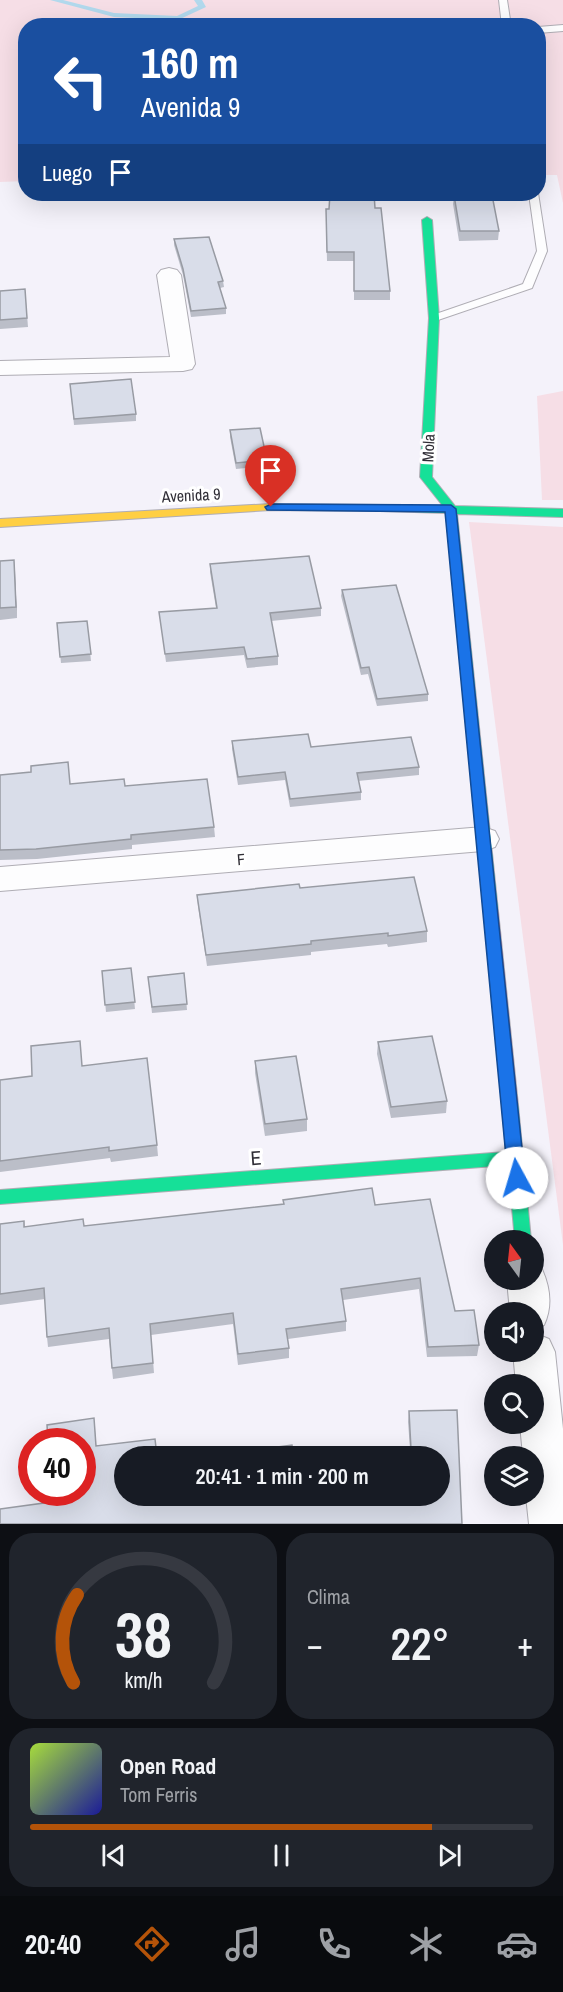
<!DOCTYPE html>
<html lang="es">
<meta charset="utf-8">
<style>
body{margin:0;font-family:"Archivo Narrow",sans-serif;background:#20242c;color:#f1f3f6;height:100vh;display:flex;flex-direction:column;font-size:22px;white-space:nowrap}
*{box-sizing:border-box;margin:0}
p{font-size:20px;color:#9ea1a6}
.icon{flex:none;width:33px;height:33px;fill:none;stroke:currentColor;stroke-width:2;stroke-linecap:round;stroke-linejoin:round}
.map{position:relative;height:1524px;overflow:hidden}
.sheet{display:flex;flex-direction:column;gap:9px;padding:9px;background:#0d0f14;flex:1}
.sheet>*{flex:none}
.hud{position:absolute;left:18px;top:18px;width:528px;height:183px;border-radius:24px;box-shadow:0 6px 24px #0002;background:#1a4fa0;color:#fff;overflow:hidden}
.needle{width:39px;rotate:345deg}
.controls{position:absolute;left:484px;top:1230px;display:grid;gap:12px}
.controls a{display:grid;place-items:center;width:60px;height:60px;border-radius:50%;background:#171b24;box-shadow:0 6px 24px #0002;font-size:30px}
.speed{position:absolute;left:18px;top:1428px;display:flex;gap:12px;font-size:30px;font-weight:700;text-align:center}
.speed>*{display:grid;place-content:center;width:78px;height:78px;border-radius:50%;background:#171b24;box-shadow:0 6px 24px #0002;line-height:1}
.speed .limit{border:9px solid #d22;background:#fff;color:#111}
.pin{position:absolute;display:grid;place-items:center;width:51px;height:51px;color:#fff;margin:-62px -26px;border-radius:50% 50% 50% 0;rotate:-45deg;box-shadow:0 0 6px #0007}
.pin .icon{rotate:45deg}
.me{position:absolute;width:66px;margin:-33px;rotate:354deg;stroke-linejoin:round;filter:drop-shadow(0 0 4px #0008)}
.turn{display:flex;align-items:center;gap:21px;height:126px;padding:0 24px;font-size:27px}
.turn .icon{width:78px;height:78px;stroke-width:2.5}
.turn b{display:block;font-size:42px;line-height:51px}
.then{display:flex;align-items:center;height:57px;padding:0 24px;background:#0003;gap:12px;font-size:22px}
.big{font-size:45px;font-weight:600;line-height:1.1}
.sheet .tile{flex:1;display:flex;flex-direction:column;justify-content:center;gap:9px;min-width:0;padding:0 21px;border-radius:24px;background:#20242c}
.sheet .dial{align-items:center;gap:0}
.dial svg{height:156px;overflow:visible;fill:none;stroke:#363941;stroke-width:7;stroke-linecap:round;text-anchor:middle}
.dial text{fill:#f1f3f6;stroke:none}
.song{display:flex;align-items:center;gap:18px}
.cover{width:72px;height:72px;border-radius:9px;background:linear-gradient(135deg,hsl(80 70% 55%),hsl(240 70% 35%))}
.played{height:6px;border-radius:3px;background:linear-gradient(90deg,#b45309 80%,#363941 80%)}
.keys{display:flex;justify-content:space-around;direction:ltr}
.heat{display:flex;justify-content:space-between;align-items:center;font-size:33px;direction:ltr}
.sheet .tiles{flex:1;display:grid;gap:9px;grid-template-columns:1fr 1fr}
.tile:last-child{grid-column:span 2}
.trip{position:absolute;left:114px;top:1446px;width:336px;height:60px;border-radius:30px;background:#171b24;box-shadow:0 6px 24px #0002;font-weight:600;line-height:60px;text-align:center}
.menu{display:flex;height:96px;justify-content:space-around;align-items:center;background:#090b0e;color:#9ea1a6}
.menu .icon{width:42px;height:42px}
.menu .selected{color:#b45309}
.menu b{font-size:27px;color:#f1f3f6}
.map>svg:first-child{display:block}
</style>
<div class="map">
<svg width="563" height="1524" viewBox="0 0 563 1524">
<rect width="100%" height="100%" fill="#f4f2fa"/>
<!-- green -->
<g fill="#f6dee6">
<polygon points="0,0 563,0 563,203 557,175 539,175 538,26 26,26 25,181 0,182"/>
<polygon points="563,391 563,500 542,500 537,396"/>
<polygon points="469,522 563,527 563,1245"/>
</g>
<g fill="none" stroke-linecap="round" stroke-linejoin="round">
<!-- stream -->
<polygon fill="#b2d9ed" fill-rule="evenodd" points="50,0 63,0 114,13 177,16 198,6 194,0 202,0 206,7 178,20 114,17"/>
<!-- lane casing -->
<g stroke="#afadb4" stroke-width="2">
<g id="lane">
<polygon points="499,0 507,0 511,26 502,26"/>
<polygon points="563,25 563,31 538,33 538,27"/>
<polygon points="538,193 547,251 532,288 438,320 430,320 430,316 523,284 537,251 529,194"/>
</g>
</g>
<!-- street casing -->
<g stroke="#afadb4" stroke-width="2">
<g id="street">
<polygon points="169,268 177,270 181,275 195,364 192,369 183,371 0,375 0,361 170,357 157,275 161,270"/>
<polygon points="483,827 495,831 499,839 495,847 483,851 0,891 0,867"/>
<path d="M534,1265L541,1267C550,1286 553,1306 544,1325L534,1329V1312H510L507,1280H534Z"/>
<polygon points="534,1333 549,1339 555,1352 563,1429 563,1524 529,1524 526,1496 534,1496 534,1456 523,1456 520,1424 534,1424 534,1384 516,1384 513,1352 534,1352"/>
</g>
</g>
<!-- fast casing -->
<g stroke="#afadb4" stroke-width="2">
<g id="fast">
<polygon points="427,217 432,220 439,318 432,477 455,506 563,509 563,517 457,514 498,911 496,915 486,915 484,911 446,513 383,511 377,508 383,505 443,506 420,477 429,318 422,220"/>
<polygon points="510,1098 516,1100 518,1105 531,1240 515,1240 508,1165 0,1204 0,1190 506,1152 502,1105 504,1100"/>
</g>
</g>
<!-- slow casing -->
<g stroke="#afadb4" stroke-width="2">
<polygon id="slow" points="271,504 383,505 389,508 383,511 271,510 0,527 0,519"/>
</g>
<!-- jam casing -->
<g stroke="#afadb4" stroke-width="2">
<polygon id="jam" points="491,906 496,907 498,911 518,1105 516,1110 510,1112 504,1110 502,1105 484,911 486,907"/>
</g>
<!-- lane -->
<use href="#lane" fill="#fdfdfe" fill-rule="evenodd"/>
<!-- street -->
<use href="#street" fill="#fdfdfe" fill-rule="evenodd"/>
<!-- fast -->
<use href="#fast" fill="#16e098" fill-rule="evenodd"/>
<!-- slow -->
<use href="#slow" fill="#ffcf43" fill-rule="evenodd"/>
<!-- jam -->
<use href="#jam" fill="#f24e42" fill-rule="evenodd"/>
</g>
<!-- wall -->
<g fill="#bbbec8">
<polygon points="454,195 499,231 498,240 459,241 453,204"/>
<polygon points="375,208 390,291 390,300 354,300 354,261 327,261 326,218"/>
<polygon points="174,239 223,281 224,287 220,288 226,308 226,314 191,317 183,275 174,245"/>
<polygon points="25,289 28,327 0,329 0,291"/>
<polygon points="70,384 136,414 136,421 74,425"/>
<polygon points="230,430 267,460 267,466 236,469 230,437"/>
<polygon points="14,560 17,618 0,620 0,561"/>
<polygon points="210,564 321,608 321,616 271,621 278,656 278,665 247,668 244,655 166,662 159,612 216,608 210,572"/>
<polygon points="342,590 428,694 428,701 377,706 368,674 361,675 341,596"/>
<polygon points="87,621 91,661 61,663 57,623"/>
<polygon points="232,741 419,767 419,775 358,781 361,792 361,800 290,807 285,780 238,785 232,749"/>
<polygon points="0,775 70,784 125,786 214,827 215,837 132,845 132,849 37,859 0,860"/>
<polygon points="300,888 427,931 427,942 388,947 387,944 311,952 311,955 207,966 198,906 197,895"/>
<polygon points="131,968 135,1009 106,1012 102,971"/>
<polygon points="184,973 187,1010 152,1013 148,977"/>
<polygon points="378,1042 447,1101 446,1113 391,1118 377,1054"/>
<polygon points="255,1061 307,1119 307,1131 265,1136 255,1073"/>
<polygon points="82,1066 157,1145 158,1156 111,1162 110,1158 0,1172 0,1080 32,1076"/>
<polygon points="283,1200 375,1205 455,1311 479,1345 477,1356 427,1357 419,1289 343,1300 346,1321 346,1331 288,1339 289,1348 289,1358 238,1365 233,1324 151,1335 154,1373 113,1379 109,1339 48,1347 47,1337 45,1299 0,1305 0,1224 24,1221 25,1227 84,1226 283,1204"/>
<polygon points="409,1411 462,1524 51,1502 95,1429 96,1446 124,1496 410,1449 408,1422"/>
</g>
<!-- shaded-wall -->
<polygon fill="#989ba3" points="14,560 15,571 17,618 16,607"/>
<!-- building -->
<g fill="#d9dde9" stroke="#989ba3" stroke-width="1.5">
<polygon points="330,194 374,194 375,208 381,208 390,291 354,291 354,252 327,252 326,209 329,209"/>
<polygon points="454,195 492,195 499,231 460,231"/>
<polygon points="209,237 223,281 218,282 226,308 191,311 183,269 174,239"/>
<polygon points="25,289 27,318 0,320 0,291"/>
<polygon points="131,379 136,414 74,419 70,384"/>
<polygon points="260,428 267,460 236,463 230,430"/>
<polygon points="309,556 321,608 270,613 278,656 247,659 244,647 165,654 159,612 217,608 210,564"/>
<polygon points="14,560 16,607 0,608 0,561"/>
<polygon points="396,585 428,694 377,699 369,667 361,668 342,590"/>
<polygon points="87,621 91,654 60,657 57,623"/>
<polygon points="308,734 311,747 411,737 419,767 357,773 361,792 290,799 285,772 238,777 232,741"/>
<polygon points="68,762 70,784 124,779 125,786 207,779 214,827 131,835 131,839 36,849 0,850 0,775 31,772 31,766"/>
<polygon points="414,877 427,931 388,936 388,933 311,941 311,944 206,955 197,895 299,884 300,888"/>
<polygon points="131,968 135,1002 105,1005 102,971"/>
<polygon points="184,973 187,1004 152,1007 148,977"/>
<polygon points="432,1036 447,1101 391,1107 378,1042"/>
<polygon points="80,1041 82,1066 147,1058 157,1145 109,1151 109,1147 0,1161 0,1080 32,1076 31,1046"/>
<polygon points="296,1056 307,1119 265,1124 255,1061"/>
<polygon points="372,1188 375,1205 430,1199 455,1311 474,1310 479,1345 428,1347 420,1278 341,1289 346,1321 286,1329 289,1348 238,1354 233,1313 150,1324 153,1363 112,1368 109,1328 47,1337 44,1288 0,1294 0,1224 24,1221 24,1227 83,1219 84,1226 284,1204 283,1200"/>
<polygon points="457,1410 462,1524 0,1524 0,1509 51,1502 51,1492 82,1492 82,1442 48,1442 47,1425 94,1418 96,1446 155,1439 157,1456 124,1456 124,1496 440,1496 440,1456 359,1456 411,1449 409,1411"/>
<polygon points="292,1445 293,1456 246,1456 246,1451"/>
</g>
<!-- route -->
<polygon fill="#1a73e8" stroke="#114b97" stroke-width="1.5" points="271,504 451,505 456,509 525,1178 523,1183 517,1186 511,1183 508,1178 445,512 267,510 265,507"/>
<g text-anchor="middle" stroke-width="6" stroke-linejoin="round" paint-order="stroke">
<!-- street labels -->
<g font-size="16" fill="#302e36" stroke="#fff">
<text transform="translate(428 448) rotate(-87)" y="6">Mola</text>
<text transform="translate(191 495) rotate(-3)" y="6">Avenida 9</text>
<text transform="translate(241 859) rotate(-5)" y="6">F</text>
</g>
<!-- near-street labels -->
<g font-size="20" fill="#302e36" stroke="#fff">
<text transform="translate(256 1158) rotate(-4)" y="7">E</text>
</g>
</g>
</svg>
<div class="controls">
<a><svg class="needle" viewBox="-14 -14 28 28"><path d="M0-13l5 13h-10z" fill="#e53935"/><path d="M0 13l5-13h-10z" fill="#9ea1a6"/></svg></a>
<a><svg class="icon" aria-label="sound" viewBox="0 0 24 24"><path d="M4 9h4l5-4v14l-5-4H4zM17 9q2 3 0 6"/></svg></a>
<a><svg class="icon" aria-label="search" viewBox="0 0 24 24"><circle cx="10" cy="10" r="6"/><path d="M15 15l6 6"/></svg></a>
<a><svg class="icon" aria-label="layers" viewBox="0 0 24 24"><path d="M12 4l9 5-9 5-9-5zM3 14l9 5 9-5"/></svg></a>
</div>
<div class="speed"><div class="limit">40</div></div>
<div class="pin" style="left:271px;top:507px;background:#d93025"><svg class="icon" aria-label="arrive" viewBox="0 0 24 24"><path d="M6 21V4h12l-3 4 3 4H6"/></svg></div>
<svg class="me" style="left:517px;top:1178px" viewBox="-20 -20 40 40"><circle r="19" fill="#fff"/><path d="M0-13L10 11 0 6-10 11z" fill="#1a73e8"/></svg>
<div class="trip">20:41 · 1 min · 200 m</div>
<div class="hud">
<div class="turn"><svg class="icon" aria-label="left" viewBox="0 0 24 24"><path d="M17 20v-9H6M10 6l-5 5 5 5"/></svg><div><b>160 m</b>Avenida 9</div></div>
<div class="then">Luego<svg class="icon" aria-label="arrive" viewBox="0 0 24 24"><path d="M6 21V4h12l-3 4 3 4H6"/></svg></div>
</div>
</div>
<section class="sheet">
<div class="tiles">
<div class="tile dial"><svg viewBox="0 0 100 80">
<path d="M14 69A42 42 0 1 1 86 69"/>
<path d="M14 69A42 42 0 0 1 16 24" stroke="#b45309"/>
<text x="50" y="56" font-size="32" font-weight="700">38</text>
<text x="50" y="72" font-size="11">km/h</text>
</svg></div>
<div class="tile"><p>Clima</p>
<div class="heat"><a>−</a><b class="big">22°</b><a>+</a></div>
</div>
<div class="tile">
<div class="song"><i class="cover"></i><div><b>Open Road</b><p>Tom Ferris</p></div></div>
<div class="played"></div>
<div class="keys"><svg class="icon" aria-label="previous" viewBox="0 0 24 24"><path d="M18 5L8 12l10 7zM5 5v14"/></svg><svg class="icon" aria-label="pause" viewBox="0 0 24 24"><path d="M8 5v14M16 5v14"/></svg><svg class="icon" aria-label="next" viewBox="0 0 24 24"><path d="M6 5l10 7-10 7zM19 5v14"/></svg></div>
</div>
</div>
</section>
<nav class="menu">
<b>20:40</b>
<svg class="icon selected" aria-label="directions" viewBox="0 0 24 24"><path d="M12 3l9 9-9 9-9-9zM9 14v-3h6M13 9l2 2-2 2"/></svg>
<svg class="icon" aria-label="music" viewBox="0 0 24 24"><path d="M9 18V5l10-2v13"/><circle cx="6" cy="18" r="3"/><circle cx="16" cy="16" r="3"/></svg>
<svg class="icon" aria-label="phone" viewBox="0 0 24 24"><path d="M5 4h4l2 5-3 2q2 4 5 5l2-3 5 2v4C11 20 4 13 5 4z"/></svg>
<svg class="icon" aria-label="climate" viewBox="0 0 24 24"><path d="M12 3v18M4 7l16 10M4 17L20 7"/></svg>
<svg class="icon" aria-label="car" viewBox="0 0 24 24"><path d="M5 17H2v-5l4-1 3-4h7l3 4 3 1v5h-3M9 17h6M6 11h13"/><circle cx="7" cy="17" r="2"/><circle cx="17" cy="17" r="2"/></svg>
</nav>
